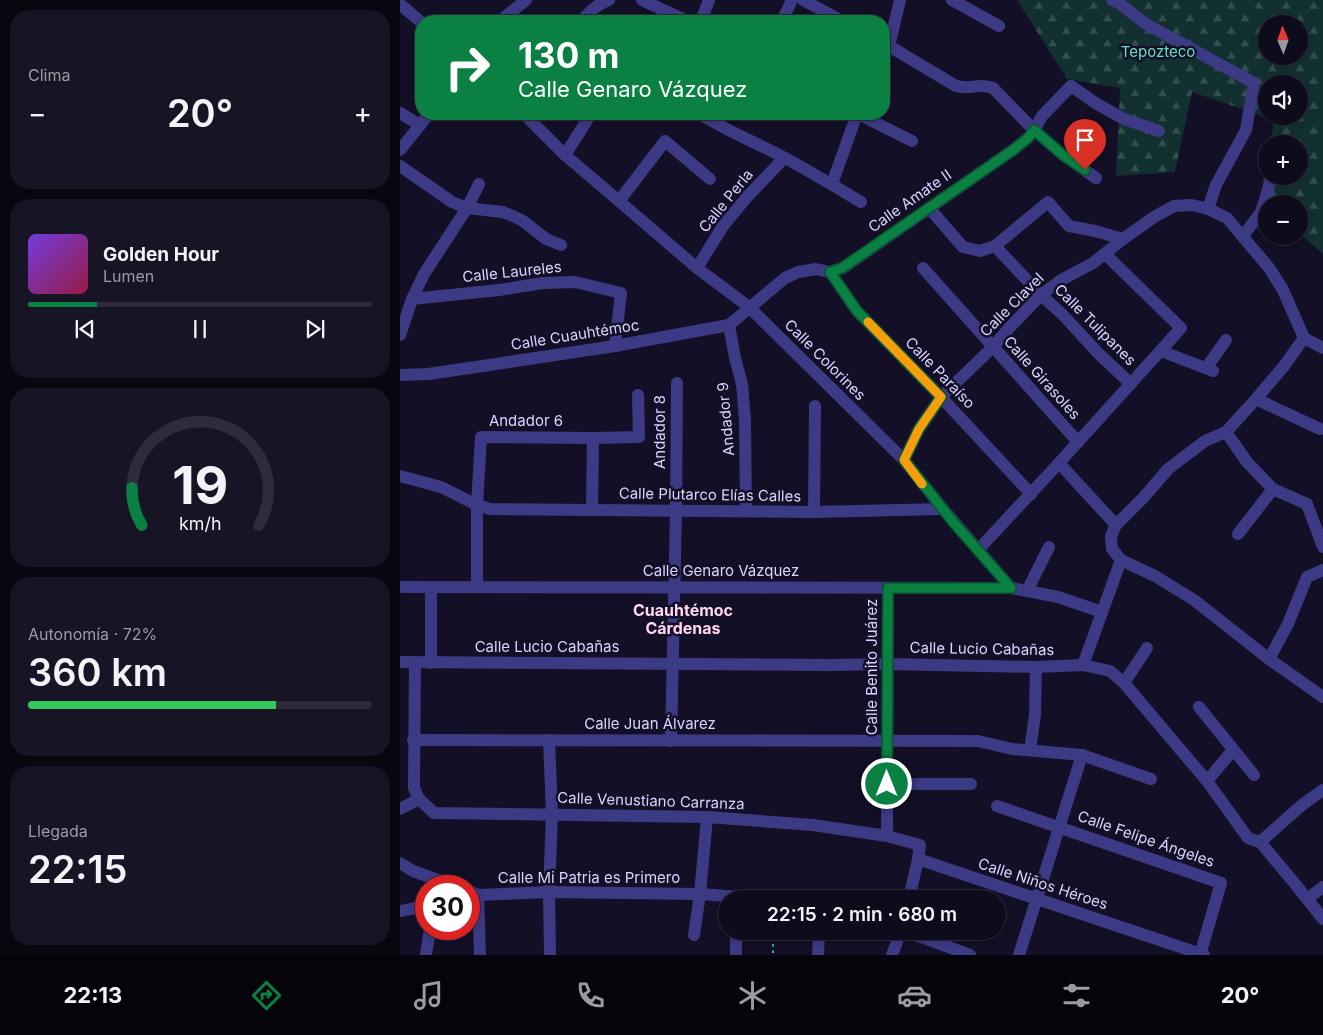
<!DOCTYPE html>
<html lang="es">
<meta charset="utf-8">
<style>
body{margin:0;font-family:Inter,sans-serif;background:#171425;color:#f1f3f6;height:100vh;display:flex;flex-direction:column;font-size:19px;white-space:nowrap}
*{box-sizing:border-box;margin:0}
p{font-size:16px;color:#9b9ba3}
.icon{flex:none;width:28px;height:28px;fill:none;stroke:currentColor;stroke-width:2;stroke-linecap:round;stroke-linejoin:round}
.map{position:relative;flex:1;overflow:hidden}
.panel{display:flex;flex-direction:column;gap:10px;padding:10px;background:#08060f;width:400px}
.panel>*{flex:none}
.banner{position:absolute;left:15px;top:15px;width:475px;height:105px;border-radius:20px;box-shadow:0 2px 8px #0003,0 0 0 1px #2e2b3b;background:#0b8043;color:#fff;overflow:hidden}
.needle{width:32px;rotate:358deg}
.tools{position:absolute;left:858px;top:15px;display:grid;gap:10px}
.tools a{display:grid;place-items:center;width:50px;height:50px;border-radius:50%;background:#0e0b1c;box-shadow:0 2px 8px #0003,0 0 0 1px #2e2b3b;font-size:25px}
.speed{position:absolute;left:15px;top:875px;display:flex;gap:10px;font-size:25px;font-weight:700;text-align:center}
.speed>*{display:grid;place-content:center;width:65px;height:65px;border-radius:50%;background:#0e0b1c;box-shadow:0 2px 8px #0003,0 0 0 1px #2e2b3b;line-height:1}
.speed .limit{border:8px solid #d22;background:#fff;color:#111}
.pin{position:absolute;display:grid;place-items:center;width:42px;height:42px;color:#fff;margin:-51px -21px;border-radius:50% 50% 50% 0;rotate:-45deg;box-shadow:0 0 5px #0007}
.pin .icon{rotate:45deg}
.me{position:absolute;width:55px;margin:-28px;rotate:0deg;stroke-linejoin:round;filter:drop-shadow(0 0 4px #0008)}
.turn{display:flex;align-items:center;gap:18px;height:105px;padding:0 20px;font-size:22px}
.turn .icon{width:65px;height:65px;stroke-width:2.5}
.turn b{display:block;font-size:35px;line-height:42px}
.big{font-size:38px;font-weight:600;line-height:1.1}
.panel .card{flex:1;display:flex;flex-direction:column;justify-content:center;gap:8px;min-width:0;padding:0 18px;border-radius:20px;background:#171425}
.panel .dial{align-items:center;gap:0}
.dial svg{height:130px;overflow:visible;fill:none;stroke:#2e2b3b;stroke-width:7;stroke-linecap:round;text-anchor:middle}
.dial text{fill:#f1f3f6;stroke:none}
.song{display:flex;align-items:center;gap:15px}
.cover{width:60px;height:60px;border-radius:8px;background:linear-gradient(135deg,hsl(260 70% 55%),hsl(340 70% 35%))}
.played{height:5px;border-radius:2px;background:linear-gradient(90deg,#0b8043 20%,#2e2b3b 20%)}
.keys{display:flex;justify-content:space-around;direction:ltr}
.heat{display:flex;justify-content:space-between;align-items:center;font-size:28px;direction:ltr}
.charge{height:8px;border-radius:4px;background:linear-gradient(90deg,#34c759 72%,#2e2b3b 0)}
.trip{position:absolute;left:318px;top:890px;width:288px;height:50px;border-radius:25px;background:#0e0b1c;box-shadow:0 2px 8px #0003,0 0 0 1px #2e2b3b;font-weight:600;line-height:50px;text-align:center}
.dock{display:flex;height:80px;justify-content:space-around;align-items:center;background:#06040b;color:#9b9ba3}
.dock .icon{width:35px;height:35px}
.dock .selected{color:#0b8043}
.dock b{font-size:22px;color:#f1f3f6}
main{display:flex;flex:1;min-height:0}
.map>svg:first-child{display:block}
</style>
<main>
<section class="panel">
<div class="card"><p>Clima</p>
<div class="heat"><a>−</a><b class="big">20°</b><a>+</a></div>
</div>
<div class="card">
<div class="song"><i class="cover"></i><div><b>Golden Hour</b><p>Lumen</p></div></div>
<div class="played"></div>
<div class="keys"><svg class="icon" aria-label="previous" viewBox="0 0 24 24"><path d="M18 5L8 12l10 7zM5 5v14"/></svg><svg class="icon" aria-label="pause" viewBox="0 0 24 24"><path d="M8 5v14M16 5v14"/></svg><svg class="icon" aria-label="next" viewBox="0 0 24 24"><path d="M6 5l10 7-10 7zM19 5v14"/></svg></div>
</div>
<div class="card dial"><svg viewBox="0 0 100 80">
<path d="M14 69A42 42 0 1 1 86 69"/>
<path d="M14 69A42 42 0 0 1 8 46" stroke="#0b8043"/>
<text x="50" y="56" font-size="32" font-weight="700">19</text>
<text x="50" y="72" font-size="11">km/h</text>
</svg></div>
<div class="card"><p>Autonomía · 72%</p><b class="big">360 km</b><div class="charge"></div></div>
<div class="card"><p>Llegada</p><b class="big">22:15</b></div>
</section>
<div class="map">
<svg width="923" height="955" viewBox="0 0 923 955">
<defs>
<pattern id="forest-firs" width="22" height="20" patternUnits="userSpaceOnUse" patternTransform="scale(1.25)"><rect width="22" height="20" fill="#12302f"/><path d="M5 1l3.5 6h-7zM16 11l3.5 6h-7z" fill="#344d4e"/></pattern>
</defs>
<rect width="100%" height="100%" fill="#130f26"/>
<!-- forest -->
<path fill="url(#forest-firs)" fill-rule="evenodd" d="M617,0H923V254L899,233V204H866L860,199L866,164V176H899V144H870L874,120L792,92L775,172L716,176L720,88L667,79ZM866,24H899V56H866ZM866,84H899V116H866Z"/>
<g fill="none" stroke-linecap="round" stroke-linejoin="round">
<!-- path -->
<polyline stroke="#2fb8b0" stroke-width="2" stroke-dasharray="2.5 4" stroke-linecap="butt" points="373,931 373,955"/>
<!-- minor -->
<g stroke="#3d3a85" stroke-width="12">
<polyline points="242,0 287,21"/>
<polyline points="403,0 442,21"/>
<polyline points="552,0 599,26"/>
<polyline points="712,0 719,3 746,24 854,83 846,130 816,185 808,209"/>
<polyline points="0,4 21,22"/>
<polyline points="100,21 126,0"/>
<path d="M181,21C190,12 197,4 209,0"/>
<polyline points="301,21 309,0"/>
<polyline points="382,21 392,0"/>
<path d="M484,43L556,86C561,87 566,88 570,87C579,86 584,85 593,88L634,130L663,155L696,178"/>
<polyline points="484,57 489,46 500,0"/>
<polyline points="0,113 20,125"/>
<polyline points="124,114 165,155 219,201 297,268 349,307 504,460 543,509 611,588"/>
<path d="M300,114C327,131 357,143 385,158C411,172 436,187 461,202"/>
<polyline points="458,114 512,141"/>
<polyline points="0,150 29,114"/>
<polyline points="165,155 191,114"/>
<polyline points="0,166 52,202 67,208 103,212 115,217 123,221 146,239 161,245"/>
<polyline points="432,184 457,114"/>
<polyline points="219,201 265,141 310,179"/>
<polyline points="529,208 563,247 580,251 595,246 648,202 669,226 695,231 723,239"/>
<polyline points="843,236 861,212 869,187 871,176"/>
<polyline points="595,246 641,295 662,314 699,354 731,384"/>
<polyline points="297,268 323,226 347,197 384,158"/>
<polyline points="523,268 678,442"/>
<polyline points="430,272 457,311 541,397 631,494"/>
<polyline points="12,299 99,290 143,283 175,282 221,293 215,346"/>
<polyline points="329,325 335,358 342,384 345,421 346,511"/>
<polyline points="0,335 12,299 24,274 67,208 79,184"/>
<polyline points="904,338 884,366 856,399 826,432 805,441 768,469 744,497 716,525 711,536 712,549 721,560 755,576 794,600 869,659 923,697"/>
<polyline points="904,338 923,348"/>
<polyline points="761,351 813,371"/>
<polyline points="806,368 826,340"/>
<polyline points="0,375 28,374 76,367 215,346 329,325 385,278 398,272 416,269 430,272 443,268 613,150 628,138 634,130 642,116 671,86 697,104 724,119 759,131"/>
<polyline points="856,399 920,429"/>
<polyline points="826,432 847,462 873,489 907,504 923,547"/>
<polyline points="504,460 519,429 541,397 593,347 610,327 641,295 661,280 693,263 723,239 754,217 774,206 792,205 808,209 827,218 870,269 883,290 904,338"/>
<polyline points="659,463 716,525"/>
<polyline points="0,476 41,487 77,505 90,509 414,512 543,509"/>
<polyline points="192,509 193,438"/>
<polyline points="414,512 415,406"/>
<polyline points="838,534 873,489"/>
<polyline points="578,550 659,463 781,328 705,254"/>
<polyline points="77,586 77,505 81,437 193,438 239,437 238,395"/>
<polyline points="0,587 611,588 658,597 702,612"/>
<polyline points="627,591 649,547"/>
<polyline points="869,659 888,624 907,577 923,570"/>
<polyline points="0,662 429,665 488,664 636,667 683,665 710,671 724,683 807,781 848,838 860,842 896,885 923,919"/>
<polyline points="15,663 14,788 19,799 34,813 307,817 413,825 487,836 520,845 518,859 509,899"/>
<polyline points="31,663 31,587"/>
<polyline points="683,665 721,560"/>
<polyline points="724,683 747,648"/>
<polyline points="799,707 854,775"/>
<polyline points="13,740 578,741 612,749 682,755 751,779"/>
<polyline points="149,740 152,814 149,892 150,955"/>
<polyline points="271,741 276,511 277,383"/>
<polyline points="630,750 635,715 636,667"/>
<polyline points="807,781 833,750"/>
<polyline points="487,784 571,784"/>
<polyline points="597,806 821,883 800,955"/>
<polyline points="0,809 19,799"/>
<polyline points="487,836 488,588"/>
<polyline points="860,842 902,805 923,790"/>
<polyline points="518,859 804,955"/>
<polyline points="0,863 13,871 55,886"/>
<polyline points="69,891 78,895 149,892 300,894 365,899"/>
<polyline points="78,895 80,955"/>
<polyline points="907,899 923,887"/>
<polyline points="0,911 26,906"/>
<polyline points="505,931 570,955"/>
<polyline points="294,935 300,894 307,817"/>
<polyline points="26,955 30,929"/>
<polyline points="336,955 336,931"/>
<polyline points="418,955 419,931"/>
<polyline points="492,955 501,931"/>
<polyline points="619,955 682,755"/>
</g>
</g>
<g fill="none" stroke-linecap="round" stroke-linejoin="round">
<!-- route casing -->
<g stroke="#07532c" stroke-width="12">
<polyline id="route" points="487,784 488,588 611,588 554,523 504,460 519,429 541,397 457,311 430,272 442,268 613,150 628,138 634,130 663,155 685,170"/>
</g>
<!-- route -->
<use href="#route" stroke="#0b8043" stroke-width="9"/>
<!-- slow -->
<polyline stroke="#f59e0b" stroke-width="9" points="468,322 541,397 519,429 504,460 522,484"/>
</g>
<g text-anchor="middle" stroke-width="5" stroke-linejoin="round" paint-order="stroke">
<!-- park labels -->
<g font-size="15" fill="#5fe0c0" stroke="#130f26">
<text x="758" y="57">Tepozteco</text>
</g>
<!-- street labels -->
<g font-size="15" fill="#d9d4ff" stroke="#130f26">
<text transform="translate(326 201) rotate(-51)" y="5">Calle Perla</text>
<text transform="translate(510 201) rotate(-35)" y="5">Calle Amate II</text>
<text transform="translate(112 272) rotate(-6)" y="5">Calle Laureles</text>
<text transform="translate(612 305) rotate(-45)" y="5">Calle Clavel</text>
<text transform="translate(695 325) rotate(45)" y="5">Calle Tulipanes</text>
<text transform="translate(175 335) rotate(-9)" y="5">Calle Cuauhtémoc</text>
<text transform="translate(425 360) rotate(45)" y="5">Calle Colorines</text>
<text transform="translate(540 373) rotate(46)" y="5">Calle Paraíso</text>
<text transform="translate(642 378) rotate(48)" y="5">Calle Girasoles</text>
<text transform="translate(326 419) rotate(-95)" y="5">Andador 9</text>
<text x="126" y="426">Andador 6</text>
<text transform="translate(260 432) rotate(-90)" y="5">Andador 8</text>
<text transform="translate(310 495) rotate(1)" y="5">Calle Plutarco Elías Calles</text>
<text x="321" y="576">Calle Genaro Vázquez</text>
<text x="147" y="652">Calle Lucio Cabañas</text>
<text transform="translate(582 649) rotate(1)" y="5">Calle Lucio Cabañas</text>
<text transform="translate(472 667) rotate(-90)" y="5">Calle Benito Juárez</text>
<text x="250" y="729">Calle Juan Álvarez</text>
<text transform="translate(251 801) rotate(2)" y="5">Calle Venustiano Carranza</text>
<text transform="translate(746 839) rotate(19)" y="5">Calle Felipe Ángeles</text>
<text x="189" y="883">Calle Mi Patria es Primero</text>
<text transform="translate(643 884) rotate(18)" y="5">Calle Niños Héroes</text>
</g>
<!-- neighbourhood labels -->
<g font-size="16" font-weight="bold" fill="#ffd6f0" stroke="#130f26">
<text x="283" y="616">Cuauhtémoc<tspan x="283" dy="18">Cárdenas</tspan></text>
</g>
</g>
</svg>
<div class="tools">
<a><svg class="needle" viewBox="-14 -14 28 28"><path d="M0-13l5 13h-10z" fill="#e53935"/><path d="M0 13l5-13h-10z" fill="#9b9ba3"/></svg></a>
<a><svg class="icon" aria-label="sound" viewBox="0 0 24 24"><path d="M4 9h4l5-4v14l-5-4H4zM17 9q2 3 0 6"/></svg></a>
<a>+</a>
<a>−</a>
</div>
<div class="speed"><div class="limit">30</div></div>
<div class="pin" style="left:685px;top:170px;background:#d93025"><svg class="icon" aria-label="arrive" viewBox="0 0 24 24"><path d="M6 21V4h12l-3 4 3 4H6"/></svg></div>
<svg class="me" style="left:487px;top:784px" viewBox="-20 -20 40 40"><circle r="17" fill="#0b8043" stroke="#fff" stroke-width="3"/><path d="M0-11L8 9 0 5-8 9z" fill="#fff"/></svg>
<div class="trip">22:15 · 2 min · 680 m</div>
<div class="banner">
<div class="turn"><svg class="icon" aria-label="right" viewBox="0 0 24 24"><path d="M7 20v-9h11M14 6l5 5-5 5"/></svg><div><b>130 m</b>Calle Genaro Vázquez</div></div>
</div>
</div>
</main>
<nav class="dock">
<b>22:13</b>
<svg class="icon selected" aria-label="directions" viewBox="0 0 24 24"><path d="M12 3l9 9-9 9-9-9zM9 14v-3h6M13 9l2 2-2 2"/></svg>
<svg class="icon" aria-label="music" viewBox="0 0 24 24"><path d="M9 18V5l10-2v13"/><circle cx="6" cy="18" r="3"/><circle cx="16" cy="16" r="3"/></svg>
<svg class="icon" aria-label="phone" viewBox="0 0 24 24"><path d="M5 4h4l2 5-3 2q2 4 5 5l2-3 5 2v4C11 20 4 13 5 4z"/></svg>
<svg class="icon" aria-label="climate" viewBox="0 0 24 24"><path d="M12 3v18M4 7l16 10M4 17L20 7"/></svg>
<svg class="icon" aria-label="car" viewBox="0 0 24 24"><path d="M5 17H2v-5l4-1 3-4h7l3 4 3 1v5h-3M9 17h6M6 11h13"/><circle cx="7" cy="17" r="2"/><circle cx="17" cy="17" r="2"/></svg>
<svg class="icon" aria-label="filters" viewBox="0 0 24 24"><path d="M4 7h16M4 17h16"/><circle cx="9" cy="7" r="2"/><circle cx="15" cy="17" r="2"/></svg>
<b>20°</b>
</nav>
